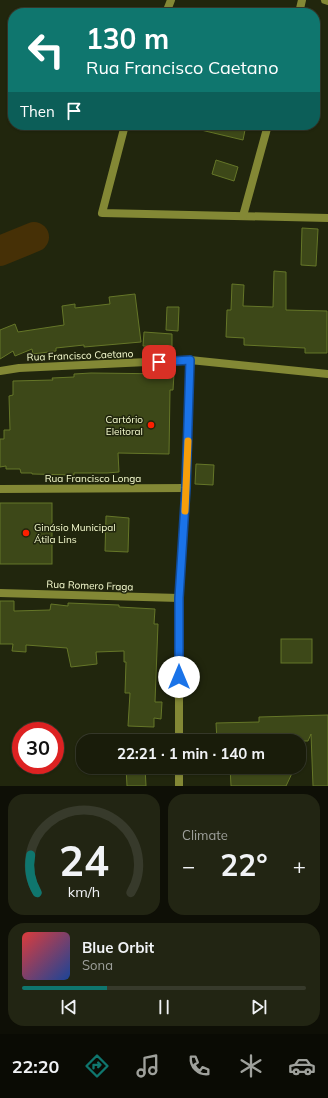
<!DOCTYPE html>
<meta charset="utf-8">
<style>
body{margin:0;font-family:Mulish,sans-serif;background:#222513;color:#f1f3f6;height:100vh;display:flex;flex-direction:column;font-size:15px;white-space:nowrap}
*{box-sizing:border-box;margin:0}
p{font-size:13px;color:#9fa19c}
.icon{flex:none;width:22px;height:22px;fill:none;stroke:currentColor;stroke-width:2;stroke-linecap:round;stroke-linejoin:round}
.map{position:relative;height:786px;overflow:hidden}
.details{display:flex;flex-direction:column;gap:8px;padding:8px;background:#0e0f06;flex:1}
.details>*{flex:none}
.banner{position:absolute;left:8px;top:8px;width:312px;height:122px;border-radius:16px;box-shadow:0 1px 3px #0004,0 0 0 1px #373a2b;background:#0f766e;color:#fff;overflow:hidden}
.speed{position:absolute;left:12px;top:722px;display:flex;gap:8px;font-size:20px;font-weight:700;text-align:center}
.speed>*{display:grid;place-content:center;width:52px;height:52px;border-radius:50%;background:#191c0a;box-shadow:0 1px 3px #0004,0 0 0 1px #373a2b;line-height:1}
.speed .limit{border:6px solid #d22;background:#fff;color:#111}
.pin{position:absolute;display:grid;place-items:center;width:34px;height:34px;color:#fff;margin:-17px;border-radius:8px;box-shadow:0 2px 6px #0006}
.me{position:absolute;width:44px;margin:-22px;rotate:0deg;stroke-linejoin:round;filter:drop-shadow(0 0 3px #0008)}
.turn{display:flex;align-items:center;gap:14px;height:84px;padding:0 12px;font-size:18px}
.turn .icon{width:52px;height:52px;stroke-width:2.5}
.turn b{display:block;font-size:28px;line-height:34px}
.then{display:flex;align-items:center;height:38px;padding:0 12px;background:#0003;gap:8px;font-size:15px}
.big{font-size:30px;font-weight:700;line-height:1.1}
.details .card{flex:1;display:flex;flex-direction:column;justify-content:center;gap:6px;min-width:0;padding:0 14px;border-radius:16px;background:#222513}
.details .dial{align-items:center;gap:0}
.dial svg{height:104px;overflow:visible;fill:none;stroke:#373a2b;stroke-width:7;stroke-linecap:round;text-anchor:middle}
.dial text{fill:#f1f3f6;stroke:none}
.song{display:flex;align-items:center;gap:12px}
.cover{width:48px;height:48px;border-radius:6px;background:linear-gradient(135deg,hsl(0 70% 55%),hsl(220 70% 35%))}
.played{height:4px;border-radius:2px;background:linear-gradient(90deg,#0f766e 30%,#373a2b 30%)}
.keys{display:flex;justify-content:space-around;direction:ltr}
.heat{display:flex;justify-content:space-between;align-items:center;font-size:22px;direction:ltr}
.details .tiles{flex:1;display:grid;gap:8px;grid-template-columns:1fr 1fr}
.card:last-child{grid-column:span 2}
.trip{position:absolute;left:76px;top:734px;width:230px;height:40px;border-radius:16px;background:#191c0a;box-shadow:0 1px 3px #0004,0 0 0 1px #373a2b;font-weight:700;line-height:40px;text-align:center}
.dock{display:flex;height:64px;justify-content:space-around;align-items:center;background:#0a0b04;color:#9fa19c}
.dock .icon{width:28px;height:28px}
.dock .active{color:#0f766e}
.dock b{font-size:18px;color:#f1f3f6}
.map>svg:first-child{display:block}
</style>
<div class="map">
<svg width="328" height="786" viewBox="0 0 328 786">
<rect width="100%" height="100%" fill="#21260d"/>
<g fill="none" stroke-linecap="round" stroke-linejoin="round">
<!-- river -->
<polyline stroke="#463006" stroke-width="30" points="0,251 34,237"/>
</g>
<!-- building -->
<g fill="#3d4818" stroke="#657628">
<polygon points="202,125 246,125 243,140 201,130"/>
<polygon points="216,160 238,167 234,181 212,174"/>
<polygon points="302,228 318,229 316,266 301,265"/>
<polygon points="274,271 286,272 286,310 327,311 327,353 305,353 305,348 244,345 244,338 226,337 227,310 231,310 232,284 244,285 243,306 273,307"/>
<polygon points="135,294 141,342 84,347 84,345 56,348 56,351 33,354 32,349 15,356 13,351 0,359 0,330 15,324 18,332 64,325 62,306 75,304 75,308 110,304 109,297"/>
<polygon points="167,307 179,307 178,331 166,330"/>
<polygon points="144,332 172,334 172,348 143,346"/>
<polygon points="91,373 174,374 173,390 170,390 169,454 118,453 119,472 107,473 74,473 74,475 32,474 32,473 21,473 20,469 6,469 6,466 0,467 0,439 4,439 4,430 10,430 9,396 13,395 13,381 53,380 52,378 74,377 74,374"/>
<polygon points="196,464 214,465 213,485 195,484"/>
<rect x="0" y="503" width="52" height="61"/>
<polygon points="106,516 129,518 128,552 105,551"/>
<polygon points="0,601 14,601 14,611 50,610 51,604 68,606 68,603 119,605 119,607 155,609 154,624 158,624 155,702 162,702 161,719 154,718 154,727 128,726 130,693 125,693 126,662 124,662 124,651 96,652 97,664 71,667 67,648 26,645 26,652 12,651 13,644 0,644"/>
<rect x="281" y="639" width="31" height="24"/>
<polygon points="328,715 328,786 313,786 311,734 308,741 217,741 216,723 259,722 259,717"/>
<polygon points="126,767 145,767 146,786 127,786"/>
<polygon points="230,767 295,767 286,786 231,786"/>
</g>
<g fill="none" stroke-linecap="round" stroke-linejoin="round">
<!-- minor -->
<g stroke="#838835" stroke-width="8">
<polyline points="325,0 328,1"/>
<polyline points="166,13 171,0"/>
<polyline points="299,13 302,0"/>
<polyline points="125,125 102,213 328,218"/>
<polyline points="243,216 268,125"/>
<polyline points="0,371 19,368 190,360 328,374"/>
<polyline points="0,489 186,488"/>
<polyline points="0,593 179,598"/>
<polyline points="179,741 179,598 186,488 190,360"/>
<polyline points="179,767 179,786"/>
</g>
</g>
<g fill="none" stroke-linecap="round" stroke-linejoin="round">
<!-- route casing -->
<g stroke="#114b97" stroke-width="10">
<polyline id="route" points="159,362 190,360 186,488 179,598 179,677"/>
</g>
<!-- route -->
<use href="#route" stroke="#1a73e8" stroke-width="7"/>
<!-- slow -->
<polyline stroke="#f59e0b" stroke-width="7" points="185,511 188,441"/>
</g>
<!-- markers -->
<g fill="#fd1f00" stroke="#21260d" stroke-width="1.5">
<circle cx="151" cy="425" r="4"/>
<circle cx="26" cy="533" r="4"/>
</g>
<g text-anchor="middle" stroke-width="3" stroke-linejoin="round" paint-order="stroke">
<!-- street labels -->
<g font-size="10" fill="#f9ffd2" stroke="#21260d">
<text transform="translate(80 355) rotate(-2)" y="4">Rua Francisco Caetano</text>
<text x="93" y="482">Rua Francisco Longa</text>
<text transform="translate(90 585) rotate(2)" y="4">Rua Romero Fraga</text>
</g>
<!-- poi labels -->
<g font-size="10" fill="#f9ffd2" stroke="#21260d" text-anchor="end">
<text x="143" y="423">Cartório<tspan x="143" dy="12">Eleitoral</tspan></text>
<text x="34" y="531" text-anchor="start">Ginásio Municipal<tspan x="34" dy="12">Átila Lins</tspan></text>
</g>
</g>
</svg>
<div class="speed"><div class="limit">30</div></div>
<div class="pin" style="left:159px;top:362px;background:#d93025"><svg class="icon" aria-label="arrive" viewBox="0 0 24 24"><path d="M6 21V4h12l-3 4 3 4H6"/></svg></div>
<svg class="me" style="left:179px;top:677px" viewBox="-20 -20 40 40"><circle r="19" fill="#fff"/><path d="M0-13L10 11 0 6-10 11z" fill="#1a73e8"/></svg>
<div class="trip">22:21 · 1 min · 140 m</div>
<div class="banner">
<div class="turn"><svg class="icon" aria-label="left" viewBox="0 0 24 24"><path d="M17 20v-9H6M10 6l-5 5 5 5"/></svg><div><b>130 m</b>Rua Francisco Caetano</div></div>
<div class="then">Then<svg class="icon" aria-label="arrive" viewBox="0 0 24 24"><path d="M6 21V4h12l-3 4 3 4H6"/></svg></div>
</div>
</div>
<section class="details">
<div class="tiles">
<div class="card dial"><svg viewBox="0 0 100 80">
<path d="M14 69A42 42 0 1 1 86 69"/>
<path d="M14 69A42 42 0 0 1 9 40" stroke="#0f766e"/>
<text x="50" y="56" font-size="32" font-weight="700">24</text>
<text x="50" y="72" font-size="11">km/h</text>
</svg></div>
<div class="card"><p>Climate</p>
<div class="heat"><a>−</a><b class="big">22°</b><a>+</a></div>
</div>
<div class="card">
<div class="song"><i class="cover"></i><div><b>Blue Orbit</b><p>Sona</p></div></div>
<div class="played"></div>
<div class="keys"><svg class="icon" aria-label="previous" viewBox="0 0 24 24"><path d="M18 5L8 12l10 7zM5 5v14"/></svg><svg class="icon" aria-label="pause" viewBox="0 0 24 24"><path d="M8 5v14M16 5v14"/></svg><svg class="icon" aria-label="next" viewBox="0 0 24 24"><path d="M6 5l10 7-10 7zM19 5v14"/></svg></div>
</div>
</div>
</section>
<nav class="dock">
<b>22:20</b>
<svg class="icon active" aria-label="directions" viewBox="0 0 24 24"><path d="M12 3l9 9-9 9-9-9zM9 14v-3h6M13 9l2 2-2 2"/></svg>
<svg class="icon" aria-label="music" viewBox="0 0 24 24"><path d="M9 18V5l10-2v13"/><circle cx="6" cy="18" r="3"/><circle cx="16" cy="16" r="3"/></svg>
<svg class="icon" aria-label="phone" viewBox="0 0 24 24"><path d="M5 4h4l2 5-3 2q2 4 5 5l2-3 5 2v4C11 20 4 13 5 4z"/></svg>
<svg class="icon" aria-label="climate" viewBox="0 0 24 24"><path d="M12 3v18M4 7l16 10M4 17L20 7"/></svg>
<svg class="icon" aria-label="car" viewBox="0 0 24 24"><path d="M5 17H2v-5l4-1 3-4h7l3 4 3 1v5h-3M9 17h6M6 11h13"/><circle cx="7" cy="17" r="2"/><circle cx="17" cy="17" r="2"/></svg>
</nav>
